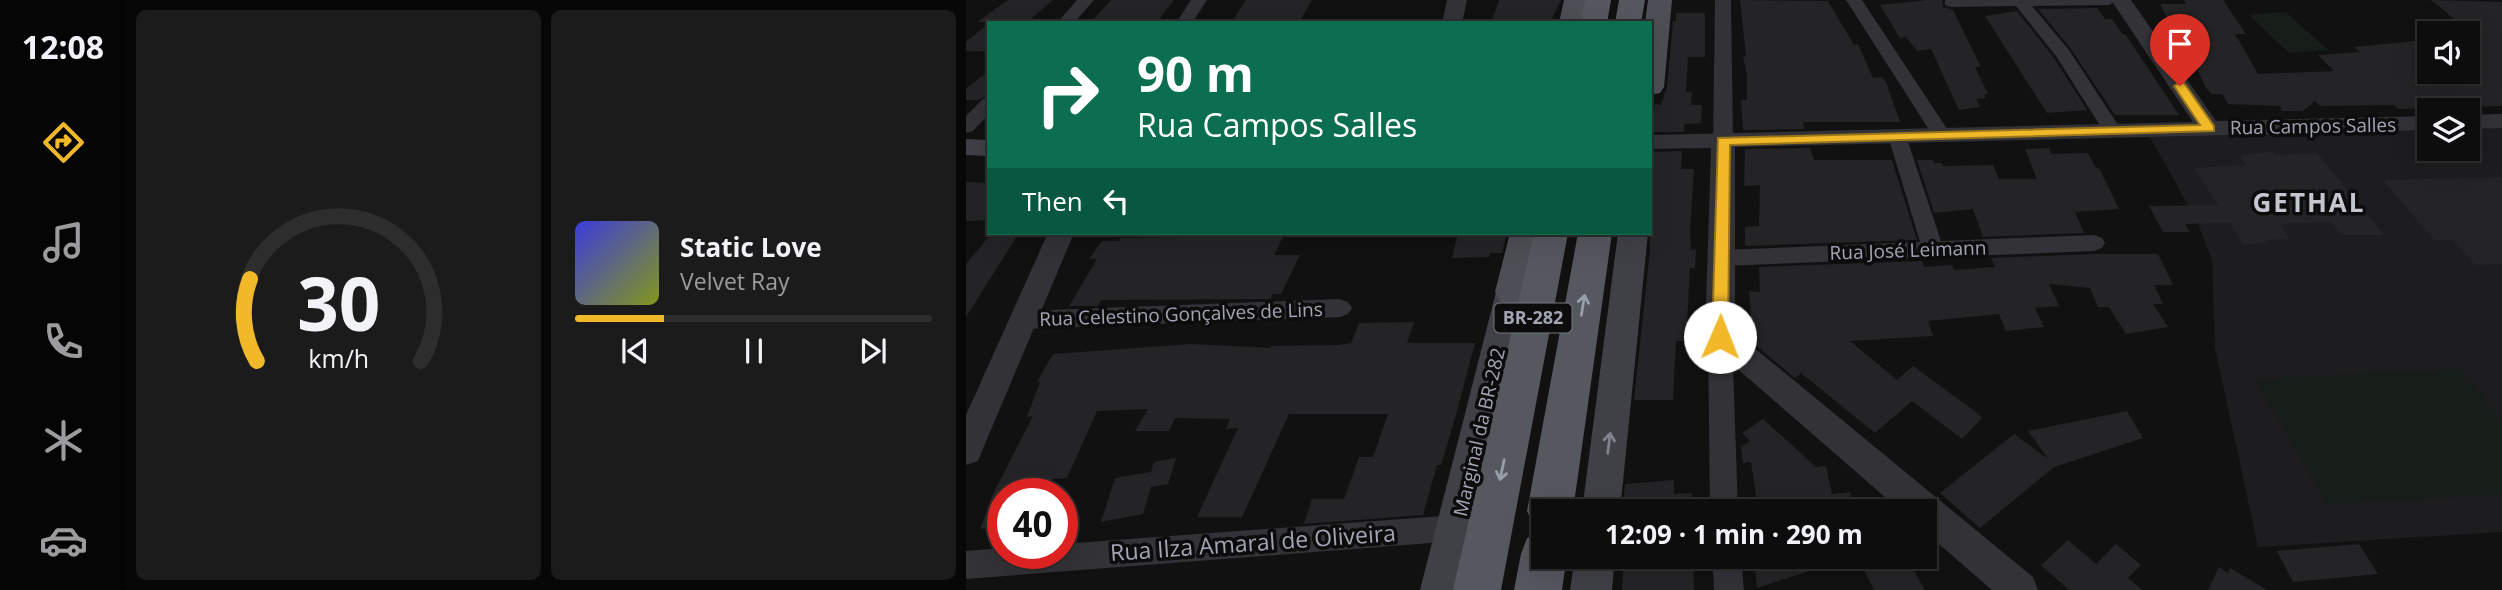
<!DOCTYPE html>
<meta charset="utf-8">
<style>
body{margin:0;font-family:"Open Sans",sans-serif;background:#1b1b1c;color:#f1f3f6;height:100vh;display:flex;flex-direction:column;font-size:26px;white-space:nowrap}
*{box-sizing:border-box;margin:0}
p{font-size:23px;color:#9a9c9e}
.icon{flex:none;width:38px;height:38px;fill:none;stroke:currentColor;stroke-width:2;stroke-linecap:round;stroke-linejoin:round}
.map{position:relative;flex:1;overflow:hidden}
.sheet{display:flex;flex-direction:column;gap:10px;padding:10px;background:#070708;width:840px}
.sheet>*{flex:none}
.guide{position:absolute;left:21px;top:21px;width:665px;height:214px;border-radius:0px;box-shadow:0 7px 28px #0002,0 0 0 2px #2d2d2e;background:#0b6e4f;color:#fff;overflow:hidden}
.buttons{position:absolute;left:1451px;top:21px;display:grid;gap:14px}
.buttons a{display:grid;place-items:center;width:63px;height:63px;border-radius:0px;background:#0d0d0e;box-shadow:0 7px 28px #0002,0 0 0 2px #2d2d2e;font-size:35px}
.speed{position:absolute;left:21px;top:478px;display:flex;gap:14px;font-size:35px;font-weight:700;text-align:center}
.speed>*{display:grid;place-content:center;width:91px;height:91px;border-radius:50%;background:#0d0d0e;box-shadow:0 7px 28px #0002,0 0 0 2px #2d2d2e;line-height:1}
.speed .limit{border:10px solid #d22;background:#fff;color:#111}
.pin{position:absolute;display:grid;place-items:center;width:60px;height:60px;color:#fff;margin:-72px -30px;border-radius:50% 50% 50% 0;rotate:-45deg;box-shadow:0 0 7px #0007}
.pin .icon{rotate:45deg}
.me{position:absolute;width:77px;margin:-38px;rotate:1deg;stroke-linejoin:round;filter:drop-shadow(0 0 5px #0008)}
.turn{display:flex;align-items:center;gap:24px;height:147px;padding:0 35px;font-size:32px}
.turn .icon{width:91px;height:91px;stroke-width:2.5}
.turn b{display:block;font-size:49px;line-height:60px}
.then{display:flex;align-items:center;height:66px;padding:0 35px;background:#0003;gap:14px;font-size:26px}
.sheet .card{flex:1;display:flex;flex-direction:column;justify-content:center;gap:10px;min-width:0;padding:0 24px;border-radius:10px;background:#1b1b1c}
.sheet .dial{align-items:center;gap:0}
.dial svg{height:182px;overflow:visible;fill:none;stroke:#2d2d2e;stroke-width:7;stroke-linecap:round;text-anchor:middle}
.dial text{fill:#f1f3f6;stroke:none}
.song{display:flex;align-items:center;gap:21px}
.cover{width:84px;height:84px;border-radius:10px;background:linear-gradient(135deg,hsl(240 70% 55%),hsl(70 70% 35%))}
.played{height:7px;border-radius:4px;background:linear-gradient(90deg,#f1b92a 25%,#2d2d2e 25%)}
.keys{display:flex;justify-content:space-around;direction:ltr}
.sheet .tiles{flex:1;display:grid;gap:10px;grid-template-columns:repeat(2,1fr)}
.trip{position:absolute;left:565px;top:499px;width:406px;height:70px;border-radius:0px;background:#0d0d0e;box-shadow:0 7px 28px #0002,0 0 0 2px #2d2d2e;font-weight:700;line-height:70px;text-align:center}
main{display:flex;flex:1;min-height:0}
.tabs{display:flex;flex-direction:column;width:126px;justify-content:space-around;align-items:center;background:#050506;color:#9a9c9e}
.tabs .icon{width:49px;height:49px}
.tabs .active{color:#f1b92a}
.tabs b{font-size:32px;color:#f1f3f6}
.map>svg:first-child{display:block}
</style>
<main>
<nav class="tabs">
<b>12:08</b>
<svg class="icon active" aria-label="directions" viewBox="0 0 24 24"><path d="M12 3l9 9-9 9-9-9zM9 14v-3h6M13 9l2 2-2 2"/></svg>
<svg class="icon" aria-label="music" viewBox="0 0 24 24"><path d="M9 18V5l10-2v13"/><circle cx="6" cy="18" r="3"/><circle cx="16" cy="16" r="3"/></svg>
<svg class="icon" aria-label="phone" viewBox="0 0 24 24"><path d="M5 4h4l2 5-3 2q2 4 5 5l2-3 5 2v4C11 20 4 13 5 4z"/></svg>
<svg class="icon" aria-label="climate" viewBox="0 0 24 24"><path d="M12 3v18M4 7l16 10M4 17L20 7"/></svg>
<svg class="icon" aria-label="car" viewBox="0 0 24 24"><path d="M5 17H2v-5l4-1 3-4h7l3 4 3 1v5h-3M9 17h6M6 11h13"/><circle cx="7" cy="17" r="2"/><circle cx="17" cy="17" r="2"/></svg>
</nav>
<section class="sheet">
<div class="tiles">
<div class="card dial"><svg viewBox="0 0 100 80">
<path d="M14 69A42 42 0 1 1 86 69"/>
<path d="M14 69A42 42 0 0 1 11 33" stroke="#f1b92a"/>
<text x="50" y="56" font-size="32" font-weight="700">30</text>
<text x="50" y="72" font-size="11">km/h</text>
</svg></div>
<div class="card">
<div class="song"><i class="cover"></i><div><b>Static Love</b><p>Velvet Ray</p></div></div>
<div class="played"></div>
<div class="keys"><svg class="icon" aria-label="previous" viewBox="0 0 24 24"><path d="M18 5L8 12l10 7zM5 5v14"/></svg><svg class="icon" aria-label="pause" viewBox="0 0 24 24"><path d="M8 5v14M16 5v14"/></svg><svg class="icon" aria-label="next" viewBox="0 0 24 24"><path d="M6 5l10 7-10 7zM19 5v14"/></svg></div>
</div>
</div>
</section>
<div class="map">
<svg width="1536" height="590" viewBox="0 0 1536 590">
<rect width="100%" height="100%" fill="#111112"/>
<!-- built -->
<polygon fill="#1d1d1f" points="1536,121 1536,532 1292,547 1249,348 1246,260 1231,221 1180,130 1463,123 1463,149 1502,149 1502,122"/>
<!-- green -->
<g fill="#171d18">
<polygon points="1320,12 1362,50 1323,53 1283,15"/>
<polygon points="1495,369 1536,421 1536,494 1361,504 1289,379"/>
</g>
<!-- building -->
<g fill="#242426">
<polygon points="42,0 87,0 60,23 11,22"/>
<polygon points="145,0 208,0 190,23 125,22"/>
<polygon points="280,0 346,0 335,19 329,23 269,23 271,20 267,20"/>
<polygon points="533,0 595,0 584,23 525,23"/>
<polygon points="774,0 862,1 888,45 892,44 907,78 915,77 920,82 934,122 837,122 839,129 777,130 775,100 781,100 781,75 777,57 780,56"/>
<polygon points="961,0 976,0 977,7 987,10 1015,67 1009,67 1022,94 1018,94 1020,98 1010,99 1014,107 993,110 965,49 951,51 940,37 934,38 914,5"/>
<polygon points="1218,0 1257,0 1280,34 1269,34 1292,74 1368,71 1352,55 1394,52 1388,47 1449,41 1463,42 1463,72 1502,72 1502,40 1514,40 1465,0 1536,2 1536,106 1432,109 1428,105 1354,106 1349,101 1337,111 1316,111 1314,106 1262,104 1256,94 1245,94 1240,88 1220,45 1211,29 1207,29 1194,4 1220,4"/>
<polygon points="1131,8 1139,19 1146,19 1156,34 1159,34 1213,115 1149,115 1105,49 1072,9"/>
<polygon points="1051,11 1088,58 1121,110 1081,113 1019,16"/>
<polygon points="710,13 739,13 739,57 722,57 720,92 726,92 725,105 736,105 735,123 718,124 718,132 685,132 689,104 695,105 701,87 707,21 710,21"/>
<polygon points="23,23 23,52 0,51 0,42"/>
<polygon points="23,70 23,95 12,100 0,100 0,89"/>
<polygon points="844,148 848,160 926,160 951,240 779,246 779,227 793,226 794,185 778,186 779,149"/>
<polygon points="1083,148 1085,154 1122,153 1130,168 1133,168 1153,209 1109,212 1118,233 1017,237 1007,209 968,213 951,160 967,160 968,163 976,163 977,166 1027,165 1033,179 1071,179 1059,149"/>
<polygon points="716,151 715,169 728,169 724,229 725,250 730,249 729,268 724,268 720,341 710,341 707,400 668,400 684,250 684,152"/>
<polygon points="1306,151 1308,155 1351,153 1418,235 1375,235 1365,222 1314,224 1324,239 1301,240 1303,243 1277,244 1264,223 1219,224 1224,232 1197,232 1183,206 1252,205 1228,168 1280,165 1273,155"/>
<polygon points="1536,177 1536,264 1509,265 1487,240 1468,240 1417,180"/>
<polygon points="0,182 23,183 23,220 0,221"/>
<polygon points="26,233 53,233 0,317 0,264"/>
<polygon points="281,233 319,233 308,255 334,255 315,294 307,294 304,299 135,300 132,306 103,306 131,259 123,259 136,241 153,241 154,238 279,236"/>
<polygon points="492,233 541,233 536,253 524,253 523,257 486,258"/>
<polygon points="1128,254 1192,254 1207,285 1188,285 1197,304 1187,304 1202,327 1160,334 1143,307 1132,307 1124,288 1083,284 1093,306 1069,308 1078,327 1040,331 1033,314 962,321 967,336 884,341 931,380 947,366 1006,409 1016,418 996,439 946,401 909,433 835,373 829,378 787,343 783,291 794,292 793,267 956,261 958,267 986,265 988,270 1029,267 1025,258"/>
<polygon points="448,322 441,343 509,343 490,415 475,465 471,465 457,515 338,524 346,499 378,499 393,457 407,457 422,414 323,414 276,517 231,517 272,428 260,429 264,419 209,418 203,431 169,431 182,409 131,411 101,478 87,479 82,494 37,494 37,525 14,529 27,494 67,416 61,417 74,382 71,382 87,354 226,344 304,348 305,346 372,345 385,343 393,323"/>
<polygon points="1161,411 1177,438 1088,467 1014,528 974,493 1048,434 1082,459 1062,431"/>
<polygon points="797,419 850,467 860,466 866,494 884,492 890,511 805,511 803,500 791,502 785,462 777,463 775,447 784,441 776,433"/>
<polygon points="210,458 202,484 185,487 177,514 135,522 149,478 185,472 188,462"/>
<polygon points="708,480 708,494 726,493 726,511 668,511 668,507 657,508 659,484"/>
<polygon points="1102,540 1130,564 1150,544 1175,565 1162,578 1176,590 1103,590 1075,565"/>
<polygon points="1393,544 1412,574 1327,582 1311,551"/>
<polygon points="658,556 727,556 728,590 656,590"/>
<polygon points="788,556 876,556 877,560 791,588"/>
<polygon points="891,556 940,556 959,590 908,590"/>
<polygon points="1253,567 1262,573 1264,568 1301,590 1242,590"/>
</g>
<g fill="none" stroke-linecap="round" stroke-linejoin="round">
<!-- minor -->
<g fill="#323237" fill-rule="evenodd">
<polygon points="111,0 128,0 108,23 91,23"/>
<polygon points="225,0 241,0 226,23 210,23"/>
<polygon points="749,0 765,0 767,141 757,147 747,141"/>
<polygon points="880,0 896,0 985,135 983,139 969,139"/>
<polygon points="979,0 1151,0 1143,5 1066,6 1103,50 1156,131 1154,135 1140,135 1090,56 1050,6 985,7 979,5"/>
<polygon points="23,98 23,114 7,131 0,133 0,116 17,99"/>
<polygon points="931,130 940,136 975,241 1128,235 1136,238 1139,243 1136,248 1128,251 755,266 747,264 744,258 747,252 755,250 954,242 922,136"/>
<polygon points="374,299 382,302 386,308 382,314 374,317 57,329 49,326 45,320 49,314 57,311"/>
<polygon points="754,328 762,330 766,337 772,511 744,511 742,337 746,330"/>
<polygon points="490,515 500,519 504,528 500,537 490,541 0,579 0,551 37,548 37,553 96,553 96,544"/>
<polygon points="746,556 775,556 778,590 748,590"/>
</g>
<!-- tertiary -->
<g fill="#323237" fill-rule="evenodd">
<polygon points="481,0 501,0 496,23 476,23"/>
<polygon points="1145,0 1165,0 1250,121 1463,116 1463,130 769,147 769,332 1067,577 1072,590 1026,590 959,532 959,511 935,511 744,345 739,337 745,148 684,149 684,135 1227,122"/>
<polygon points="1536,114 1536,128 1502,129 1502,115"/>
<polygon points="82,233 108,233 16,451 12,461 0,465 0,415"/>
</g>
<!-- secondary -->
<g fill="#404147" fill-rule="evenodd">
<polygon points="0,139 23,140 23,156 0,155"/>
<polygon points="652,233 682,233 654,511 616,511"/>
<polygon points="546,280 557,284 562,292 496,590 454,590 530,292 535,284"/>
<polygon points="609,556 649,556 646,590 604,590"/>
</g>
<!-- primary -->
<g fill="#4e4f56" fill-rule="evenodd">
<polygon points="598,0 622,0 618,23 593,23"/>
<polygon points="682,0 706,0 698,87 694,93 684,95 684,23 679,23"/>
<polygon points="544,233 576,233 563,292 558,301 546,305 534,301 529,292"/>
</g>
<!-- trunk -->
<g fill="#56585f" fill-rule="evenodd">
<polygon points="619,0 645,0 641,23 615,23"/>
<polygon points="653,0 679,0 675,23 649,23"/>
<polygon points="568,233 602,233 535,590 487,590"/>
<polygon points="612,233 646,233 607,511 578,511 578,529 568,526 561,511"/>
<polygon points="578,532 578,556 601,556 596,590 548,590 555,554 561,538"/>
</g>
</g>
<!-- one-way arrows -->
<defs><path id="oneway-shaft" d="M-6 0H5M1.5-3L5.5 0L1.5 3" fill="none" stroke-width="1.6" stroke-linecap="round" stroke-linejoin="round" transform="scale(1.75)"/></defs>
<g stroke="#9a9eab">
<use href="#oneway-shaft" transform="translate(617 305) rotate(-81)"/>
<use href="#oneway-shaft" transform="translate(536 470) rotate(102)"/>
</g>
<use stroke="#80838d" href="#oneway-shaft" transform="translate(643 443) rotate(-83)"/>
<!-- route -->
<polygon fill="#f1b92a" stroke="#9d781b" stroke-width="2" points="1214,82 1218,83 1248,126 1248,131 764,145 762,337 760,342 748,342 746,337 752,138 1234,125 1208,86"/>
<g text-anchor="middle" stroke-width="7" stroke-linejoin="round" paint-order="stroke">
<!-- shield labels -->
<rect fill="#0c0c0d" stroke="#757881" stroke-width="2" x="528.5" y="303.5" width="77" height="29" rx="5"/>
<g font-size="18" font-weight="bold" fill="#a2a6b3">
<text x="567" y="324">BR-282</text>
</g>
<!-- street labels -->
<g font-size="19" fill="#a2a6b3" stroke="#0c0c0d">
<text transform="translate(1347 126) rotate(-1)" y="7">Rua Campos Salles</text>
<text transform="translate(942 250) rotate(-2)" y="7">Rua José Leimann</text>
<text transform="translate(215 314) rotate(-2)" y="7">Rua Celestino Gonçalves de Lins</text>
<text transform="translate(513 432) rotate(-77)" y="7">Marginal da BR-282</text>
</g>
<!-- near-street labels -->
<g font-size="23" fill="#a2a6b3" stroke="#0c0c0d">
<text transform="translate(287 543) rotate(-4)" y="8">Rua Ilza Amaral de Oliveira</text>
</g>
<!-- district labels -->
<g font-size="26" font-weight="bold" letter-spacing="2" fill="#c3c5cf" stroke="#0c0c0d">
<text x="1343" y="212">GETHAL</text>
</g>
</g>
</svg>
<div class="buttons">
<a><svg class="icon" aria-label="sound" viewBox="0 0 24 24"><path d="M4 9h4l5-4v14l-5-4H4zM17 9q2 3 0 6"/></svg></a>
<a><svg class="icon" aria-label="layers" viewBox="0 0 24 24"><path d="M12 4l9 5-9 5-9-5zM3 14l9 5 9-5"/></svg></a>
</div>
<div class="speed"><div class="limit">40</div></div>
<div class="pin" style="left:1214px;top:86px;background:#d93025"><svg class="icon" aria-label="arrive" viewBox="0 0 24 24"><path d="M6 21V4h12l-3 4 3 4H6"/></svg></div>
<svg class="me" style="left:754px;top:337px" viewBox="-20 -20 40 40"><circle r="19" fill="#fff"/><path d="M0-13L10 11 0 6-10 11z" fill="#f1b92a"/></svg>
<div class="trip">12:09 · 1 min · 290 m</div>
<div class="guide">
<div class="turn"><svg class="icon" aria-label="right" viewBox="0 0 24 24"><path d="M7 20v-9h11M14 6l5 5-5 5"/></svg><div><b>90 m</b>Rua Campos Salles</div></div>
<div class="then">Then<svg class="icon" aria-label="left" viewBox="0 0 24 24"><path d="M17 20v-9H6M10 6l-5 5 5 5"/></svg></div>
</div>
</div>
</main>
